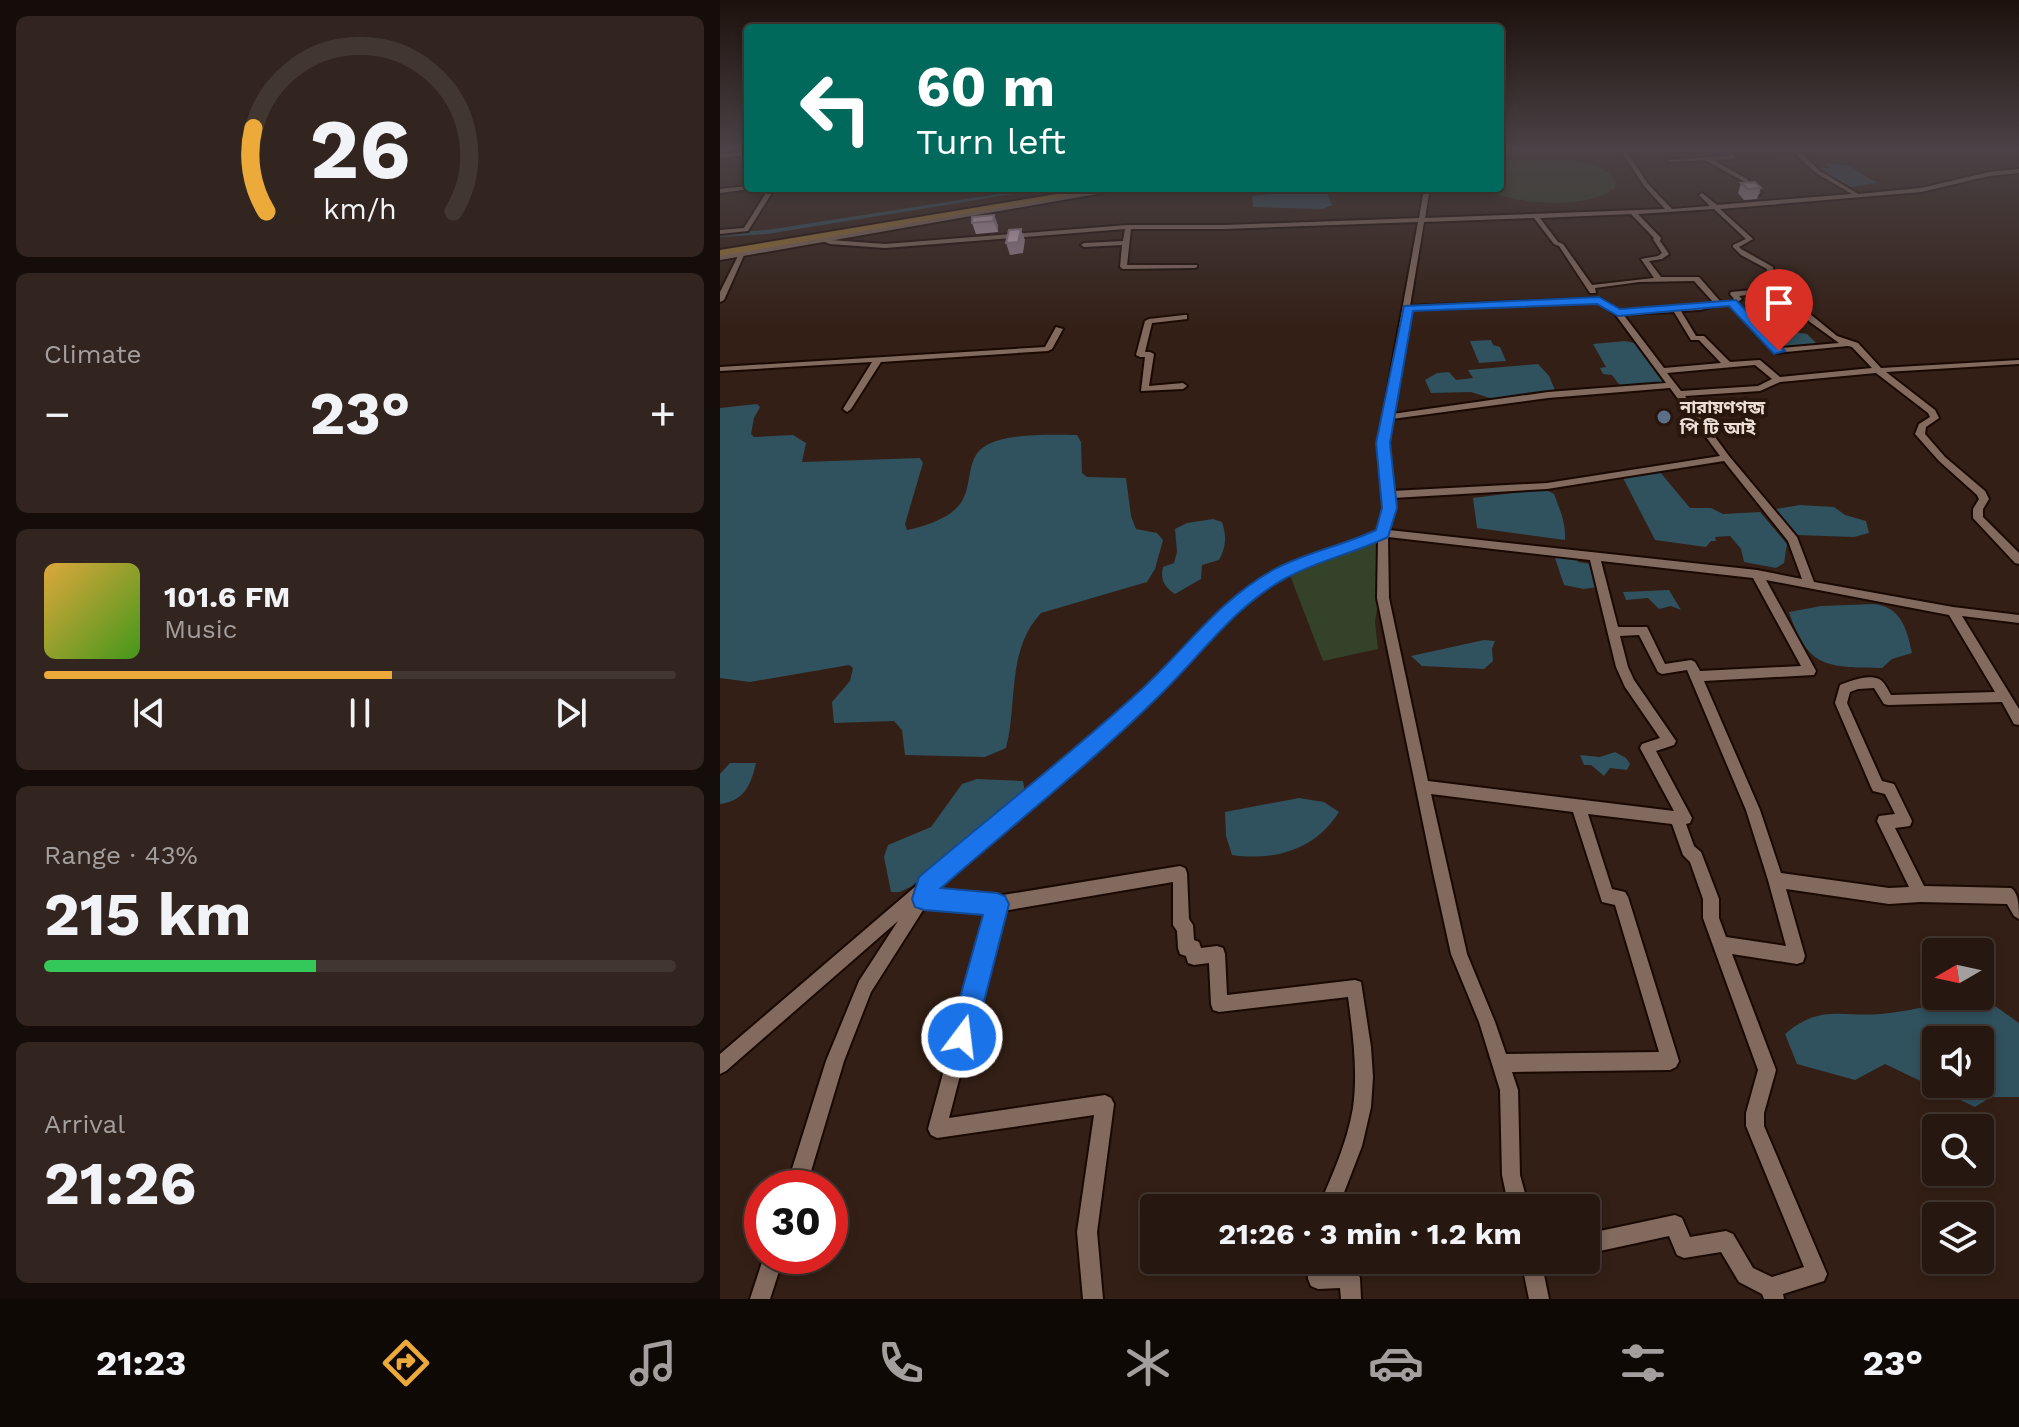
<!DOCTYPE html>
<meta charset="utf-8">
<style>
body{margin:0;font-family:"Work Sans","Noto Sans Bengali",sans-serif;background:#32241e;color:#f1f3f6;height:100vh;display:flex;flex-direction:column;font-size:30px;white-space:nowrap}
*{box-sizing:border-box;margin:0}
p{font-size:26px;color:#a49f9f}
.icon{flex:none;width:44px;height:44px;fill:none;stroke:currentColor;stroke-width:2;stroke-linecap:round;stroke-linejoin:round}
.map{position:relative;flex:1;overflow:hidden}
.details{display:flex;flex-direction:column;gap:16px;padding:16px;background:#150d09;width:720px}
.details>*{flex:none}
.top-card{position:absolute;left:24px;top:24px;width:760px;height:168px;border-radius:8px;box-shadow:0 4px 12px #0003,0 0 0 2px #423630;background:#00695c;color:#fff;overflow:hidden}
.needle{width:52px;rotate:261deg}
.fabs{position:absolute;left:1202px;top:938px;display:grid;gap:16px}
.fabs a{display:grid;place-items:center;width:72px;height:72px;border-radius:8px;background:#261710;box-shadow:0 4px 12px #0003,0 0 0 2px #423630;font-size:40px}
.speed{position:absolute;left:24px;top:1170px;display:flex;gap:16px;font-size:40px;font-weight:700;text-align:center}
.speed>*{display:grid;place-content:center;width:104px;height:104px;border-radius:50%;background:#261710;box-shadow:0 4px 12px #0003,0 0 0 2px #423630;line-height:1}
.speed .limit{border:12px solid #d22;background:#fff;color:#111}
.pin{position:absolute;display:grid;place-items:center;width:68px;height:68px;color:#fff;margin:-82px -34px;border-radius:50% 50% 50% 0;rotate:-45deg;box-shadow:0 0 8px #0007}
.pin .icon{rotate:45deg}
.me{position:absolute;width:88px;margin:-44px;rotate:15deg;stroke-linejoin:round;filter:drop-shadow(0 0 6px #0008)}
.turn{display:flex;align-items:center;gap:28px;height:168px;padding:0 40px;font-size:36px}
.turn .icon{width:104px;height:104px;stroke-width:2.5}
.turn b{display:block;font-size:56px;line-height:68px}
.big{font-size:60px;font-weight:700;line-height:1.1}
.details .card{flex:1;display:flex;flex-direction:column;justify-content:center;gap:12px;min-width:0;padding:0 28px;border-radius:12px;background:#32241e}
.details .dial{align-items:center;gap:0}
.dial svg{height:208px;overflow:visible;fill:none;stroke:#423630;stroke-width:7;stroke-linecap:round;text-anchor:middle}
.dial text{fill:#f1f3f6;stroke:none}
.song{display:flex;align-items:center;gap:24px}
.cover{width:96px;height:96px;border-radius:12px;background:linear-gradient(135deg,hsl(40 70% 55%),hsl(100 70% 35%))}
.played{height:8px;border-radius:4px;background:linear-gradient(90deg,#ebaa39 55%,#423630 55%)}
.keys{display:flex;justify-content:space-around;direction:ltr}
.heat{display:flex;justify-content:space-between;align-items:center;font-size:44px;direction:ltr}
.charge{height:12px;border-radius:6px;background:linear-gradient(90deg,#34c759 43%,#423630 0)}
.trip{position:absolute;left:420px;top:1194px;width:460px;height:80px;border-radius:8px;background:#261710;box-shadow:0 4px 12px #0003,0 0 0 2px #423630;font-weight:700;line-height:80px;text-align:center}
.dock{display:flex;height:128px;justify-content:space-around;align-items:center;background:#0f0906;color:#a49f9f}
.dock .icon{width:56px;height:56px}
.dock .on{color:#ebaa39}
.dock b{font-size:36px;color:#f1f3f6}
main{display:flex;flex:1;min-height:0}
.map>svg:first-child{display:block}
</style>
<main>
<section class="details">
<div class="card dial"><svg viewBox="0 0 100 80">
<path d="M14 69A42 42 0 1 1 86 69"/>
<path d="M14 69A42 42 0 0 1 9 37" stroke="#ebaa39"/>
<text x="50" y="56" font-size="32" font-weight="700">26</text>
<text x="50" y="72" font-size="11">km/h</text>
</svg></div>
<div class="card"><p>Climate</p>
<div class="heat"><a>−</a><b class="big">23°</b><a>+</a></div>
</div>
<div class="card">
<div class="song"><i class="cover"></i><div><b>101.6 FM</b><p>Music</p></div></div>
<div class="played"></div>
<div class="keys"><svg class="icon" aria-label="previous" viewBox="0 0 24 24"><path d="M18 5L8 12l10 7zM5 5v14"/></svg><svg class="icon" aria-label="pause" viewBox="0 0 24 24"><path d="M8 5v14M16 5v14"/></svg><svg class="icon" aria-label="next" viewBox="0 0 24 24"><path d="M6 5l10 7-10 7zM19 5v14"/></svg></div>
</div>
<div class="card"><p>Range · 43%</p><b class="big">215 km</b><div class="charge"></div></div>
<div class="card"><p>Arrival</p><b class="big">21:26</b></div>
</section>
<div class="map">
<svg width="1299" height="1299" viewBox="0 0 1299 1299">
<rect width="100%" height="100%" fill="#331f15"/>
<!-- green -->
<g fill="#34422a">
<path d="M828,159C851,160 883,161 896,182L895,188C868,210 791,205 763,188H780V161Z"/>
<polygon points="657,536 663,569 655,622 658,649 603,661 568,570"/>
</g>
<!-- water -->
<g fill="#30515e" fill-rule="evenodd">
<polygon points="1106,163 1129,166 1157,183 1130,187 1099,171 1098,168 1110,168"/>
<polygon points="631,188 606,191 612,205 602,209 533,207 532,196 551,194 557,189"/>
<polygon points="1074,332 1087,334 1097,344 1063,349 1047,334"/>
<polygon points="771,340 773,345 780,347 786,361 759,363 750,341"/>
<polygon points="905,341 919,344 940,372 943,384 901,387 892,375 883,374 880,368 886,367 873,344"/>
<polygon points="818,364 829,376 835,390 798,398 770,398 751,392 711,393 705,380 717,373 729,372 736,380 753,378 748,370"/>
<path d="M37,404L40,407L34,418L31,434L34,437L73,435L86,443L82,462L200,458L203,463L185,524L187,530C206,526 236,517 244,497C251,482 248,462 260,450C279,432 332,435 357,435L361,442L362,473L367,477L406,478L411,516L416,529L437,533L443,540L435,569L427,582L321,613C286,651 298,702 286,748L265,757L185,755L182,730L174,721L114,723L112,702L130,681L133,668L129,665L30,682L0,678V408Z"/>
<polygon points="928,471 940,472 970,508 991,508 1003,514 1040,512 1067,544 1064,563 1056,568 1024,562 1021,549 1010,536 995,537 996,541 991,541 986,547 935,540 902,476"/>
<path d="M824,489L834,494C840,510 846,523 845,540L757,528L753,498Z"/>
<polygon points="1080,505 1114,507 1125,515 1146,521 1149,533 1134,537 1077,535 1056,509"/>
<path d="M493,519L502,522C507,537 506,547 499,560L482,565L481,579L455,594C444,587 440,579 443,567L454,563L457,552L455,529L467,523Z"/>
<polygon points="856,557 858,562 871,564 877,587 864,589 844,585 835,558"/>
<polygon points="949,590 961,610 951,606 939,609 928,598 906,600 903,592"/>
<path d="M1154,604C1181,607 1187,629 1192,653L1172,659L1162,668C1107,667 1088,669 1069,612L1101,606Z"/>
<polygon points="764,640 775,641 772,649 773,661 764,669 702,666 691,656"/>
<polygon points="895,752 906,758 910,764 907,770 890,768 884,776 871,765 864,765 860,755 880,757"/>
<path d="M10,763H36C31,785 24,801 0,804V774Z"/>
<polygon points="257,779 303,781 305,793 192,886 180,892 171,892 164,857 168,845 211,827 242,784"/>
<path d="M579,798L604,802L619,812C595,850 555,861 512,855L506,836L505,812Z"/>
<path d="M1230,1002L1275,1006L1299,1023V1097H1271L1255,1107L1165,1064L1135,1080L1077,1064L1065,1034C1100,1004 1120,1017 1161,1014C1184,1012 1207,1006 1230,1002ZM1216,1040H1260V1084H1216Z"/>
</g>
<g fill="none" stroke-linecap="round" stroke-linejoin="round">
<!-- canal -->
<polygon fill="#30515e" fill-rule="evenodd" points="317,188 330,188 47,234 0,237 0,233 47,230"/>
<!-- minor casing -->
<g stroke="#1a0802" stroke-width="4">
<g id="minor">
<path d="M900,149H905L928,184L952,209L990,206L979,195L982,193L997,205L1132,194L1096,173L1074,153L1013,152L1015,159L993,160L1027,179L1041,192L1039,195L1023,181L985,160L950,162L947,160L1010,156L1006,149H1077L1100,171L1138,194L1201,188L1269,172L1299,169V173L1269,176L1201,192L1000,209L1033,239L1019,247L1021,249L1053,267L1054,277L1057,283L1084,309L1117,336L1138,343L1161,368L1299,360V364L1166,372L1215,410L1219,418L1206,427L1205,434L1225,457L1265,491L1269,499L1263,509V517L1299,553V564L1295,563L1253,518V509L1259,499L1257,495L1219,461L1195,434L1199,424L1210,417L1208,413L1156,373L1060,382L1040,391L965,396L1009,456L1077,537L1094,582L1233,607L1299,615V623L1242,616L1299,709V725L1294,724L1282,702L1168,705L1164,704L1154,688L1138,689L1130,692L1127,703L1162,781L1174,784L1192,821L1190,826L1175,828L1204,886L1291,888C1299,893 1299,908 1299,919L1294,916L1287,904L1200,902L1169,904L1066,889L1085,956L1083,962L1077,964L1012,954L1056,1070L1044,1113V1126L1107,1274L1104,1281L1063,1294L1064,1299H1044L1042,1294L1019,1282L1001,1252L964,1258L957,1255L949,1236L866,1254V1234L955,1215L962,1218L970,1237L1006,1231L1013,1234L1033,1268L1052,1277L1084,1267L1026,1126V1113L1038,1070L983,918V899L970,862L963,855L952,824L868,814L892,889L905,892L908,897L959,1061L956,1067L950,1070L792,1072L798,1090L800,1175L809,1208H789L782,1175L780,1090L759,1022L731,954L713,872L657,598L658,540L575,570L527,602L495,631L435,696L212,891L277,896L460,866L465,868L467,873L469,919L473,925L474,940L479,942L481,948L497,946L503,948L505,954L507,995L635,980L641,982L651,1047L653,1077L651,1107L642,1146L618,1208H598C612,1176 627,1143 633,1108C638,1072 633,1034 628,997L499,1012L493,1010L491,1004L489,963L474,965L468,963L466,956L460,954L458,948L457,931L453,925V882L283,911L229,1118L385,1095L391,1098L394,1104L377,1232L383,1299H363L357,1232L374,1115L217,1138L211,1135L208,1129L267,911L205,907L151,992L124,1061L86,1188H66L106,1061L139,981L178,921L6,1071L0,1074V1054L427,688C468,643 510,593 565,566C595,551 628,545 658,531L664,508L658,443L698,222L505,229H411L407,265H477V267L475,268L403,269L400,267L402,245L364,247L361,245L364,243L403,241L405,229L165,248L110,244L102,241V235H106L107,239L111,240L165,244L408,225H505L699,218L704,188H710L705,218L945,209L924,186ZM994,209L1026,239L1013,245V247L1021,255L1047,269L1046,277L1054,288L1011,292L1010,294L1014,299L1008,303L1056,353L1128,346L1132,347L1152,368L1060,377L1040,360L1010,362L984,336H976L961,311L980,310L1006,303L1000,301L979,277H941L929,261L942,259L949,254L940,241L941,238L918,214ZM911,214L934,238L933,239L942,253L938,256L921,259L934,278L872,285L843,244L838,242L820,218ZM814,218L834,244L839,246L870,293H876L875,288L919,282L974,281L994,303L980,306L899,310L879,298L690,306L704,222ZM1058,291L1090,322L1119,343L1061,348L1016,303L1022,299L1019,296ZM878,302L895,314L946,383L828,392L672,414L690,310ZM954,312L971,340H979L1001,363L944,368L903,314ZM1035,365L1052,379L1038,386L961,391L947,373ZM950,388L1000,456L827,483L672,491L668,443L672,419L828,398ZM1004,461L1068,541L1082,579L1037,570L669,530L674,508L673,498L827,489ZM668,537L870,560L896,667L905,687L940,738L922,744L920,748L954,811L708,781L669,598ZM881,561L1033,578L1081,666L980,671L975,662L971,660L945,664L927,627H898ZM1046,580L1229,615L1275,692L1171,695C1168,690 1164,681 1159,679C1148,674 1130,681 1120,685L1115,703L1151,787L1153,791L1165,794L1175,814L1159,816L1157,821L1189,887L1169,888L1061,873L1040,810L984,681L1094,675L1096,671ZM919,635L938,672L942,674L967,670L1026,810L1048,880L1066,946L1006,937L999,918V899L981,852L974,846L966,824L970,823L972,818L936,751L954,745L956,741L914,680L908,667L900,636ZM711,794L853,812L882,902L895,905L939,1052L786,1054L775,1022L747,954Z"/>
<polygon points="24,152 22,155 0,158 0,154"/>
<polygon points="28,186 30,189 0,193 0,189"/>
<polygon points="49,188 55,188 28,231 0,234 0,230 24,228"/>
<polygon points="20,252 25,253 4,300 0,302 0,292"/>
<polygon points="464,315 467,315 467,319 432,323 425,352 430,352 434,354 429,386 463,383 467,386 463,389 421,391 425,357 420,357 416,355 425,321 429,319"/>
<polygon points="336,327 343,329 332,349 328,351 161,362 131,409 127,412 123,409 152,362 0,371 0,367 325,347"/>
<polygon points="44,1256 64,1256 50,1299 30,1299"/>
<polygon points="588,1260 608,1260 608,1269 630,1268 637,1271 640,1278 641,1299 621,1299 620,1288 598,1289 591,1286 588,1279"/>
<polygon points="801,1260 821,1260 829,1299 809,1299"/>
</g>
</g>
<!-- tertiary casing -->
<g stroke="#1a0802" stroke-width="4">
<polygon id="tertiary" points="393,188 411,188 0,260 0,254"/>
</g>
<!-- primary casing -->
<g stroke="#1a0802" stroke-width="4">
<polygon id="primary" points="373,188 396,188 0,256 0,250"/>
</g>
<!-- minor -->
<use href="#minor" fill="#826a5e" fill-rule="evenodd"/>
<!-- tertiary -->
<use href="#tertiary" fill="#826a5e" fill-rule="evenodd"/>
<!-- primary -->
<use href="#primary" fill="#9b7533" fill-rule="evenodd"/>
</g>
<!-- wall -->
<g fill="#bca3b5">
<polygon points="1021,183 1041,188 1037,199 1024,200 1018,193"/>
<polygon points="274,215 278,226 278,232 256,234 252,223"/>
</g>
<!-- shaded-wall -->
<g fill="#998493">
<polygon points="274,215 278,226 278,232 273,221"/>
<polygon points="301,229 305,240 303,253 290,255 286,243"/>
</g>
<!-- building -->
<g fill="#dbbdd2" stroke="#998493" stroke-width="2">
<polygon points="1035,182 1041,188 1028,189 1021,183"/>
<polygon points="274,215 273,221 252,223 252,217"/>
<polygon points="301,229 298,242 286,243 289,230"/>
</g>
<!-- sky -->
<linearGradient id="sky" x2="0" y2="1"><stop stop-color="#1c110c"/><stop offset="0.45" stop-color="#4a4246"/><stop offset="1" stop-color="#4a4246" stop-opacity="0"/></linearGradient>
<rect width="1299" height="331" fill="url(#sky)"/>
<!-- route -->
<path fill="#1a73e8" stroke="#114b97" stroke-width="2" d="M879,297L900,309L1016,300L1065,351L1054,354L1009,306L898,316L877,304L693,311L670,443L677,508L668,537C635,553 599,560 566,578C513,607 480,657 437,698C369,765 293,825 221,888L277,893L285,896L289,904L255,1037L251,1046L242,1050L232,1046L229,1037L263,915L204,910L195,907L192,899L199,877C273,814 351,754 423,688C467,647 499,600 553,570C586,552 622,546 656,530L662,508L656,443L684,306Z"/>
<!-- markers -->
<circle fill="#5c6f8a" stroke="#29160c" stroke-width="3" cx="944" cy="417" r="8"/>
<g text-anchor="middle" stroke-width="8" stroke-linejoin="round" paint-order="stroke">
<!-- far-poi labels -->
<g font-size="18" font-weight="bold" fill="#ecded7" stroke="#29160c" text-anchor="start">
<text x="960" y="413">নারায়ণগন্জ<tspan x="960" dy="21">পি টি আই</tspan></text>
</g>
</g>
</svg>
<div class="fabs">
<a><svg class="needle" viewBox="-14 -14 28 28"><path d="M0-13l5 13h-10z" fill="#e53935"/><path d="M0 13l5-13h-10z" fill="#a49f9f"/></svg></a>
<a><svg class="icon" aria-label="sound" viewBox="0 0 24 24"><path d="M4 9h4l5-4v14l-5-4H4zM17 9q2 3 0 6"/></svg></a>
<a><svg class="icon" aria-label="search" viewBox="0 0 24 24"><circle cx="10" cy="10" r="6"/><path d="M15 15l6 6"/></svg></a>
<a><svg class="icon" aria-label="layers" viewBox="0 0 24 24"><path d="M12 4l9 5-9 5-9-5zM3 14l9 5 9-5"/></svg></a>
</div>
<div class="speed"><div class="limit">30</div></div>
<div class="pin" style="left:1059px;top:351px;background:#d93025"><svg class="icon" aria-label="arrive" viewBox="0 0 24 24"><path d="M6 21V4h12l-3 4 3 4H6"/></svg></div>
<svg class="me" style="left:242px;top:1037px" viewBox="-20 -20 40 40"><circle r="17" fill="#1a73e8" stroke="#fff" stroke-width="3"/><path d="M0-11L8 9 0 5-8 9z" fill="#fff"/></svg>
<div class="trip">21:26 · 3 min · 1.2 km</div>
<div class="top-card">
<div class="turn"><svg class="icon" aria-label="left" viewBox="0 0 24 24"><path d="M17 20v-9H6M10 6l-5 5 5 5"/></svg><div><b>60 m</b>Turn left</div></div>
</div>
</div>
</main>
<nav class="dock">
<b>21:23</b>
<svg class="icon on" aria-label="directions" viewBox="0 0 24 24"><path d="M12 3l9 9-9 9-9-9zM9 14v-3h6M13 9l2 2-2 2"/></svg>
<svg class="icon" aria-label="music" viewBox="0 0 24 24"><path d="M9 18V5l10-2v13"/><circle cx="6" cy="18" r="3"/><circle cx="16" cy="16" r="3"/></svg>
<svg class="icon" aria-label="phone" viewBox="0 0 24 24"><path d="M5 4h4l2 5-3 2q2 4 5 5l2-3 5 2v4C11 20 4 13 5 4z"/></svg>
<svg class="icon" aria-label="climate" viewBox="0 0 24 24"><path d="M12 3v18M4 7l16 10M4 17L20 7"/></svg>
<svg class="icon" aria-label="car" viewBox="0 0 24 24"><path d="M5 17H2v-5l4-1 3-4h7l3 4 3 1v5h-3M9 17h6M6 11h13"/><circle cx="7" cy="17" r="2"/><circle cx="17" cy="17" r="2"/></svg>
<svg class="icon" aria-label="filters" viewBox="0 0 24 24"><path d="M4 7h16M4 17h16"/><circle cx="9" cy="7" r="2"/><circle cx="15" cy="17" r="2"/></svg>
<b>23°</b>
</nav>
